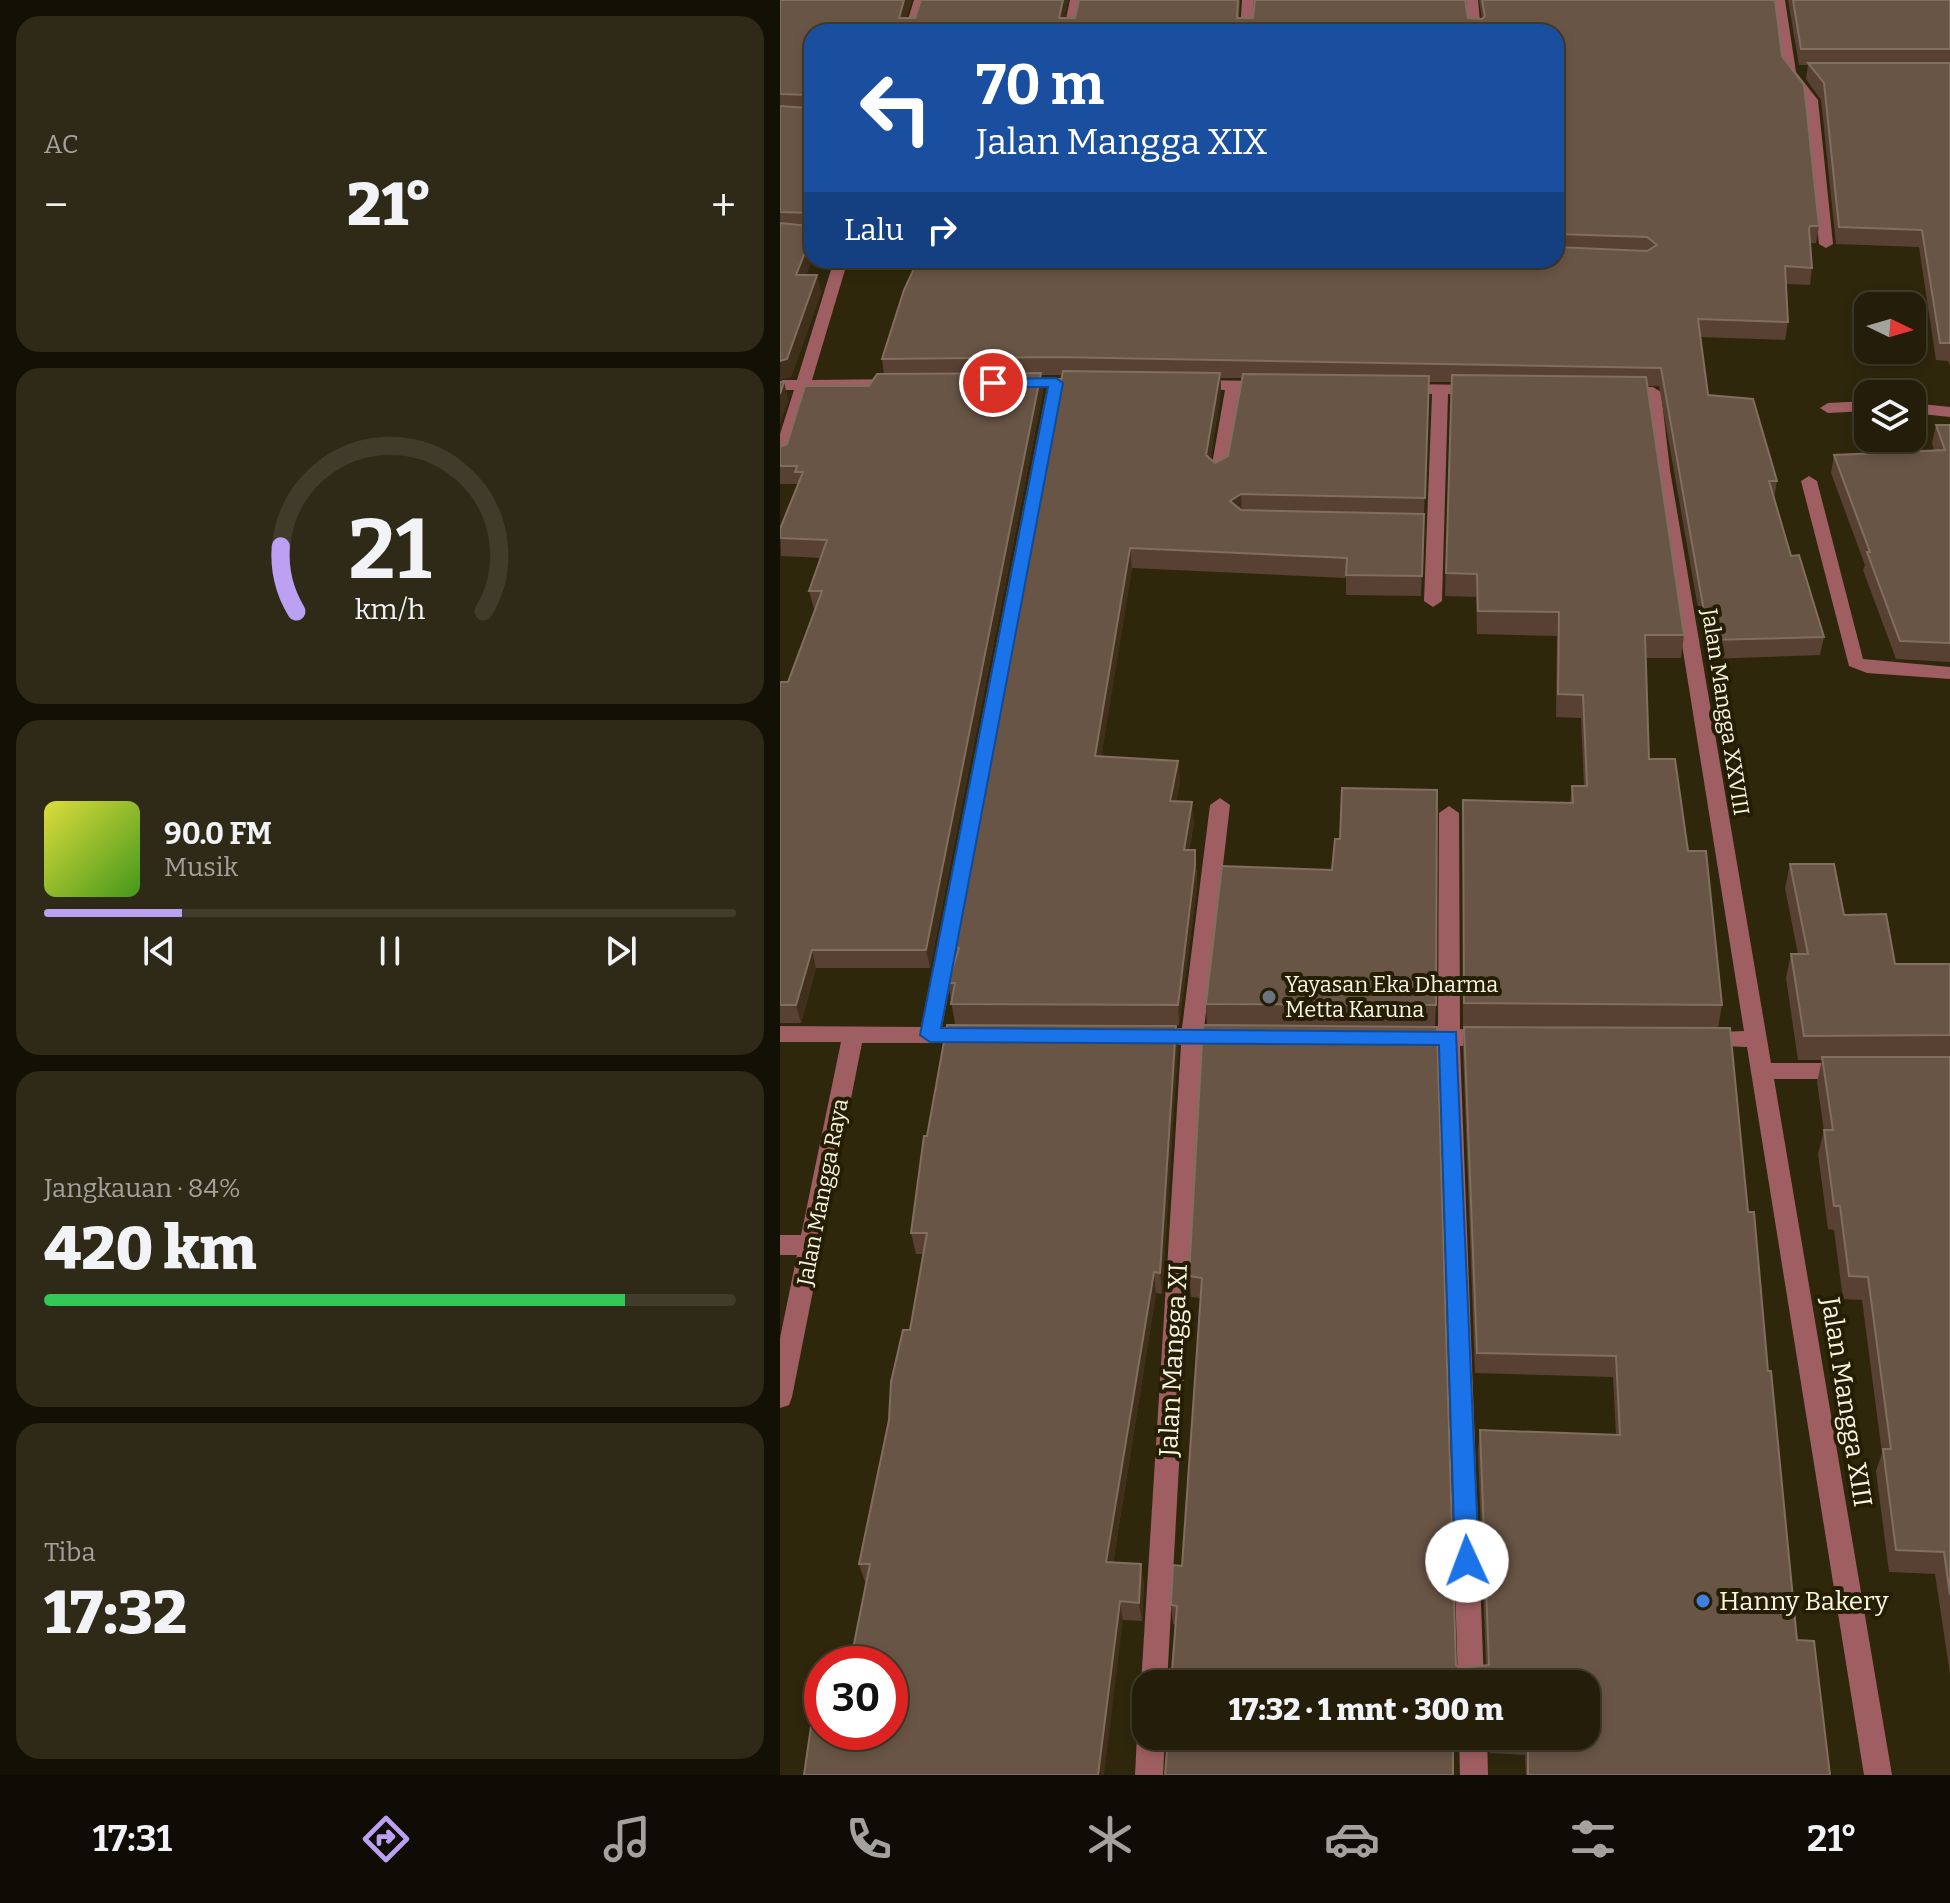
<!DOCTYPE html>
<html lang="id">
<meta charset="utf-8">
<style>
body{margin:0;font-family:Bitter,serif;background:#2f2a17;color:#f1f3f6;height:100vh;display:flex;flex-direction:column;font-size:30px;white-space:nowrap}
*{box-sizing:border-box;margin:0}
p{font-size:26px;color:#a3a29c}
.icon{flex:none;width:44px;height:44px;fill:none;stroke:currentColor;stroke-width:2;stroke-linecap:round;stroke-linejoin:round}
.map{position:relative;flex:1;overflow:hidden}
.sheet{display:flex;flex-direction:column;gap:16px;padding:16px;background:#131005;width:780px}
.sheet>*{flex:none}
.hud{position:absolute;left:24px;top:24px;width:760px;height:244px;border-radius:24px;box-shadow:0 4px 12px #0003,0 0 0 2px #403b2a;background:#1a4fa0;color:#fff;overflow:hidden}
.needle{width:52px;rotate:95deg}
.buttons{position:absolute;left:1074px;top:292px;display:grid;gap:16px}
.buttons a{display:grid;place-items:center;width:72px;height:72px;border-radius:16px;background:#231d09;box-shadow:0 4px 12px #0003,0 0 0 2px #403b2a;font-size:40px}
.speed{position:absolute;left:24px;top:1646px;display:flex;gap:16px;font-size:40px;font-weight:700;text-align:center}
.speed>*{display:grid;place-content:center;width:104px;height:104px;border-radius:50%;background:#231d09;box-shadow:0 4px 12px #0003,0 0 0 2px #403b2a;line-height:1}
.speed .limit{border:12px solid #d22;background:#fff;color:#111}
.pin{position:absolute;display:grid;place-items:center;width:68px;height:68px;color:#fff;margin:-34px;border:4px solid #fff;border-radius:50%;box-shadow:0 2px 8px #0007}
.me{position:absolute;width:88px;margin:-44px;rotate:358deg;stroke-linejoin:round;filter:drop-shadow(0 0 6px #0008)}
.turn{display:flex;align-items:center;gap:28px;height:168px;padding:0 40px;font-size:36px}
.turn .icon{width:104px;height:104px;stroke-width:2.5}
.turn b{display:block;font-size:56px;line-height:68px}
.then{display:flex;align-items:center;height:76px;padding:0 40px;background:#0003;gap:16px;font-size:30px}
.big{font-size:60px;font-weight:800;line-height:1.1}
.sheet .widget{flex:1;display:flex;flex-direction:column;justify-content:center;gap:12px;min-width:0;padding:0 28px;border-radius:24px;background:#2f2a17}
.sheet .dial{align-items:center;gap:0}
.dial svg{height:208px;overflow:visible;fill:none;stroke:#403b2a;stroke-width:7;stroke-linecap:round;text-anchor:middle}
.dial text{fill:#f1f3f6;stroke:none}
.song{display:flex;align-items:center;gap:24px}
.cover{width:96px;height:96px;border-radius:12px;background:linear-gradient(135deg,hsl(60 70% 55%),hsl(100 70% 35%))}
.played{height:8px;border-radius:4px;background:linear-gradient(90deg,#bca0f2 20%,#403b2a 20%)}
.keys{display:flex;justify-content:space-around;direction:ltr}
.heat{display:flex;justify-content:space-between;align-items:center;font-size:44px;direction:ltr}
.charge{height:12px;border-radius:6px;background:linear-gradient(90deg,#34c759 84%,#403b2a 0)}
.trip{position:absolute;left:352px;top:1670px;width:468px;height:80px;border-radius:24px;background:#231d09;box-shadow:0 4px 12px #0003,0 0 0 2px #403b2a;font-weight:800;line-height:80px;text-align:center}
.dock{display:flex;height:128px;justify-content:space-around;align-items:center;background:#0e0c04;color:#a3a29c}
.dock .icon{width:56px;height:56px}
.dock .active{color:#bca0f2}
.dock b{font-size:36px;color:#f1f3f6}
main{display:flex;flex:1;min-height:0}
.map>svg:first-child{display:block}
</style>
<main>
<section class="sheet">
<div class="widget"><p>AC</p>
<div class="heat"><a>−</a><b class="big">21°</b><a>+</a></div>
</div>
<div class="widget dial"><svg viewBox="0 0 100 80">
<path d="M14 69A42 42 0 1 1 86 69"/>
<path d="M14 69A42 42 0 0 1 8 44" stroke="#bca0f2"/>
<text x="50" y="56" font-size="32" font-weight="700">21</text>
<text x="50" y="72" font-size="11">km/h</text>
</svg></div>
<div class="widget">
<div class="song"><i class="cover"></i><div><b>90.0 FM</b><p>Musik</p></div></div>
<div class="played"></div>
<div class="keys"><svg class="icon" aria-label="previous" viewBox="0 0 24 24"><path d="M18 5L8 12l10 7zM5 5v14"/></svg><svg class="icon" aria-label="pause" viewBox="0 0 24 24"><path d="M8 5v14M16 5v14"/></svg><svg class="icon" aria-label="next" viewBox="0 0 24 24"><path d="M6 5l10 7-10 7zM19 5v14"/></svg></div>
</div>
<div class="widget"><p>Jangkauan · 84%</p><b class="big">420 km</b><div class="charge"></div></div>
<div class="widget"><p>Tiba</p><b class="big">17:32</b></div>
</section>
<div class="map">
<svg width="1170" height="1775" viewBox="0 0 1170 1775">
<rect width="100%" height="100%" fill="#2f270c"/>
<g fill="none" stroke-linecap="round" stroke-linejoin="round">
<!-- minor -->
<g fill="#9f5f62" fill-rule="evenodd">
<polygon points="134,0 146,0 136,32 124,32"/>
<polygon points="290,0 302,0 295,32 283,32"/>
<polygon points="462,0 474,0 472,32 460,32"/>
<polygon points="686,0 698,0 701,32 689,32"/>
<polygon points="993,0 1005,0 1016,72 1038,100 1053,244 1046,248 1039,244 1024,100 1003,72"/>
<polygon points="54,260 68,260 32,380 118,379 126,384 118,389 30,389 8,461 0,466 0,434 14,390 0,390 0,380 17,380"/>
<polygon points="238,378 306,378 314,383 306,388 283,388 162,1027 200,1029 203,1035 200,1041 192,1043 82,1043 12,1397 9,1405 0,1408 0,1338 17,1255 0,1255 0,1235 21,1235 61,1042 0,1042 0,1026 141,1027 267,388 232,386 230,383"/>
<polygon points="414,380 486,381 494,386 486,391 461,390 444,479 438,481 430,476 445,390 408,388 406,385"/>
<polygon points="622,384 698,385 706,390 698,395 668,394 662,601 653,607 644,601 652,394 616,392 616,386"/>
<polygon points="842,387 873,387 881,392 890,470 991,1063 1066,1063 1074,1065 1077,1071 1074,1077 1066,1079 994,1079 1112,1775 1084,1775 967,1047 916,1045 913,1039 916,1033 964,1031 874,470 866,397 836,395 836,389"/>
<polygon points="1088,401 1088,411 1048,413 1040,408 1048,403"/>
<polygon points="1132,403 1170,407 1170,417 1132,413"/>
<polygon points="1029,476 1037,481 1083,659 1170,667 1170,679 1087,673 1069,666 1021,481"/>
<polygon points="440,798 450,805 424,1029 456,1031 459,1037 456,1043 422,1045 387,1684 366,1684 366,1694 361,1684 401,1045 364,1042 361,1036 364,1030 402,1028 430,805"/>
<polygon points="669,806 679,813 680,1029 716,1032 719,1038 716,1044 680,1046 704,1684 678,1684 659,1045 624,1043 621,1037 624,1031 658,1029 659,813"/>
<polygon points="366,1725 366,1736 385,1736 383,1775 355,1775 357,1736 361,1727"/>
<polygon points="679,1736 707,1736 708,1775 680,1775"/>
</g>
</g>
<!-- wall -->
<g fill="#584132" fill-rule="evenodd">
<path d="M0,0L135,18L141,0H288L284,18H295L299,0H460L459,18L702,19L699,0H995L1002,56L1039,226L1036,243H1030L1032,268L1030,285L1006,284L1008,322L1005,340L920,337L928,395L997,481L994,499L1011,556L1044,637L1040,655L927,659L879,386H867L904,635L901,658H866L869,759L908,851L942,1005L938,1028L683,1026V800L790,803L792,786H804L801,718L776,717L777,636L697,634L696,597L665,596L671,382H649L641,596L566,595V578L352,568L321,757L398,761L400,782L396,802L414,823L409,850L417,871V886L399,1025L175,1024L168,983L175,961L172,948L283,375H261L263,391L150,968H36L21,1023H0V682H8L36,609H34L29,591L41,558L1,556L0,529L18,484H0V466L7,444L89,386L104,374L102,359L776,260L32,32V260L26,275H37L41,293L11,377L2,379V382H4L8,400L0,424ZM441,378H462L448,456L435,463L430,459L441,393Z"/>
<polygon points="1008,0 1170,0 1170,366 1168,361 1156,360 1139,247 1056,244 1041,100 1026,79 1028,65 1019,65"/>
<polygon points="1156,425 1170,425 1170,662 1116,659 1083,570 1085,565 1051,473 1054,455 1154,451 1152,443"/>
<polygon points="1010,864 1115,964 1170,964 1170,1674 1155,1574 1109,1572 1096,1471 1102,1453 1082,1300 1063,1299 1054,1230 1048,1229 1038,1154 1044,1131 1037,1082 1042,1060 1018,1060 1006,978 1011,954 1018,954 1005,888"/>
<polygon points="426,1004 656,1005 655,1026 427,1025"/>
<polygon points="423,1025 676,1665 679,1668 706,1665 698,1451 700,1431 836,1435 833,1377 695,1373 683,1049 684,1027 968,1212 988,1371 1017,1640 1050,1775 746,1775 745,1755 710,1753 708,1736 806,1736 806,1684 391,1684 396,1625 393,1624 391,1605 402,1566 421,1298 411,1297 409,1276"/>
<polygon points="396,1026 398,1047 382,1294 376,1293 333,1563 364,1583 362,1621 343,1620 110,1732 87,1583 85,1582 79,1564 130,1330 144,1254 136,1254 131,1233 147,1136"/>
<polygon points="388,1736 678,1736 676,1752"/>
</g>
<!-- shaded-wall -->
<g fill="#402f1b">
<polygon points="124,0 132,0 122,32 119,18"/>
<polygon points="283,0 288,0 281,32 279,18"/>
<polygon points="32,235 32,260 20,292 16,275"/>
<polygon points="37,275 41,293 11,377 2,379 3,385 4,382 8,400 0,424 0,361"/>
<polygon points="261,373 263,391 150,968 146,950"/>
<polygon points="440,373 441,393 427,475 426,455"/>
<polygon points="461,494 462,514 450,501"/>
<polygon points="350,548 352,568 318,777 315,756"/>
<polygon points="398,761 400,782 392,822 390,801"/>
<polygon points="412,802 414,823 405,870 404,850"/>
<polygon points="415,850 417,886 399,1025 398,1005"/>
<polygon points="32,950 36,968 21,1023 16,1005"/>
<polygon points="396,1026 398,1047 382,1294 380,1273"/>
<polygon points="374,1272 376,1293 330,1581 326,1562"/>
<polygon points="361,1564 364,1583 362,1621 359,1603"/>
<polygon points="340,1601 343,1620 324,1775 318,1775"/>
</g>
<!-- building -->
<g fill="#695545" stroke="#806e5e" stroke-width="2">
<polygon points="0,0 124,0 119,18 135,18 141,0 283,0 279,18 295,18 299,0 458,0 457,18 473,18 475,0 685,0 688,18 702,19 705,16 702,0 995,0 1002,56 1024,85 1039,226 1030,226 1029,229 1032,268 1005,266 1008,322 918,319 928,395 973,399 997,481 989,481 1011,556 1019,555 1044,637 929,640 881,368 274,357 102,359 124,290 138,260 776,260 776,247 867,251 877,245 867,237 777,234 776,235 776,32 32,32 32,235 16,275 37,275 7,359 0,361 0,223 29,226 31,213 0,212 0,106 29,108 31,95 0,94"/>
<polygon points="1013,0 1170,0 1170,49 1021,49"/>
<polygon points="1028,63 1170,63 1170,343 1160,343 1142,230 1059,227 1044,83"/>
<polygon points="283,371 440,373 426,455 435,463 448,456 463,374 649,376 645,498 461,494 450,501 461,510 644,514 642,576 566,575 567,558 350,548 315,756 398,761 390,801 412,802 404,850 415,850 415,866 398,1005 171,1004 175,983 168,983 179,948 172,948"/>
<polygon points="261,373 146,950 32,950 16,1005 0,1005 0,682 8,682 42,591 29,591 47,540 0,538 0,529 23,472 15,472 17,466 0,466 0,447 7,444 25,386 89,386 97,374"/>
<polygon points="672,375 866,377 904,635 865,635 869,759 895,759 908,851 926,851 942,1005 684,1003 683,800 793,803 792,786 807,786 803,695 778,694 779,612 698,611 697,574 666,573"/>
<polygon points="0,382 4,382 0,394"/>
<polygon points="1156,425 1170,425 1170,643 1120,641 1087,552 1090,552 1054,455 1165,450"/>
<polygon points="562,788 657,790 656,1005 426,1004 442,866 552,870 555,839 560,839"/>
<polygon points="1010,864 1054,864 1064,915 1106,914 1115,964 1170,964 1170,1035 1024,1036 1011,954 1028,954"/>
<polygon points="167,1025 396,1026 380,1273 374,1272 326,1562 361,1564 359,1603 340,1601 318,1775 24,1775 37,1685 42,1685 42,1732 110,1732 110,1664 70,1664 90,1564 79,1564 109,1420 111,1382 123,1330 130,1330 147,1233 131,1233 144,1136 147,1136"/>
<polygon points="423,1025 657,1027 676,1665 679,1668 709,1665 700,1430 840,1435 836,1356 697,1353 684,1027 950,1028 968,1212 974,1212 988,1371 991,1371 1017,1640 1034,1641 1050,1775 748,1775 748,1737 734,1736 806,1736 806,1684 391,1684 397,1606 391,1605 393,1565 402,1566 422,1278 409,1276"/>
<polygon points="1042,1057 1170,1057 1170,1595 1164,1552 1116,1550 1103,1449 1111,1449 1088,1277 1069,1276 1060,1206 1054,1206 1044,1130 1053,1130"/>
<polygon points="388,1736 673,1736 673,1775 385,1775"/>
</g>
<!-- route -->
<polygon fill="#1a73e8" stroke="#114b97" stroke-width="2" points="276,378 283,383 161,1028 676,1032 699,1561 695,1568 687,1572 679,1568 675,1561 659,1045 150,1042 140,1035 268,387 213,387 206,383 213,379"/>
<!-- markers -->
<circle fill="#6b7280" stroke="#251e03" stroke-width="3" cx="489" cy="997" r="8"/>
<circle fill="#3f7fe0" stroke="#251e03" stroke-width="3" cx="923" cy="1601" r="8"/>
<g text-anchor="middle" stroke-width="8" stroke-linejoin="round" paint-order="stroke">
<!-- street labels -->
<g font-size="22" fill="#f8f4e4" stroke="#251e03">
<text transform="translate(946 712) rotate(81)" y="8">Jalan Mangga XXVIII</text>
<text transform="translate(42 1192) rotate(-79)" y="8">Jalan Mangga Raya</text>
</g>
<!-- poi labels -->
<g font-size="22" fill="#f8f4e4" stroke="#251e03" text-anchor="start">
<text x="505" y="992">Yayasan Eka Dharma<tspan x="505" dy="25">Metta Karuna</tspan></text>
</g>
<!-- near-street labels -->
<g font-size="26" fill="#f8f4e4" stroke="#251e03">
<text transform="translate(393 1360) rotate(-87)" y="9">Jalan Mangga XI</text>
<text transform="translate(1067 1402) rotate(81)" y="9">Jalan Mangga XIII</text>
</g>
<!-- near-poi labels -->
<g font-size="26" fill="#f8f4e4" stroke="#251e03" text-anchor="start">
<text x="939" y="1610">Hanny Bakery</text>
</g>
</g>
</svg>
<div class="buttons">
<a><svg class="needle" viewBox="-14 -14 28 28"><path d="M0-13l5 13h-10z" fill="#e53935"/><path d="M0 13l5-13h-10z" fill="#a3a29c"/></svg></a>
<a><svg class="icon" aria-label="layers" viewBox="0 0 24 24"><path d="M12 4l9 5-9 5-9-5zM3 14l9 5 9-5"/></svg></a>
</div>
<div class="speed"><div class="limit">30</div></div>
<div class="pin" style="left:213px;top:383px;background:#d93025"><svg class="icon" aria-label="arrive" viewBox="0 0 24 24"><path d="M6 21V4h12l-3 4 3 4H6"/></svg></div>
<svg class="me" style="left:687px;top:1561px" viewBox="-20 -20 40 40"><circle r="19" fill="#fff"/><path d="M0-13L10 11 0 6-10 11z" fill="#1a73e8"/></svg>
<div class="trip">17:32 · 1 mnt · 300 m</div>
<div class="hud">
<div class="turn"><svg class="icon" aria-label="left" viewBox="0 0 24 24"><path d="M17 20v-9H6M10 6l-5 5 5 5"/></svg><div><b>70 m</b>Jalan Mangga XIX</div></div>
<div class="then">Lalu<svg class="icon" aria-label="right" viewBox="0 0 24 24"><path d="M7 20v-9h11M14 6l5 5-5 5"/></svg></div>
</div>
</div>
</main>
<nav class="dock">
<b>17:31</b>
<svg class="icon active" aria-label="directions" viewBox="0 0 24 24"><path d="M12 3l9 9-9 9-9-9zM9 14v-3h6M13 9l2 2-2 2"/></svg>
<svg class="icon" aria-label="music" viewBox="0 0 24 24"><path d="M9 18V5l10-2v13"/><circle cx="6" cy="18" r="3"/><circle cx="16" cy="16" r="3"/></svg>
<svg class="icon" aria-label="phone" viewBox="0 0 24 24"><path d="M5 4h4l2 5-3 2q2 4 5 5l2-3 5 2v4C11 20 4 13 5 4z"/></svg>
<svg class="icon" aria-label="climate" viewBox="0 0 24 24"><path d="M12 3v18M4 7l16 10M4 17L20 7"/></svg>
<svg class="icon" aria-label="car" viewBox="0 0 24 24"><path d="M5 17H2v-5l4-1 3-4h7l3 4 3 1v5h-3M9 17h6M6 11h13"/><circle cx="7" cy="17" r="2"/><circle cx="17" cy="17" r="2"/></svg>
<svg class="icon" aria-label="filters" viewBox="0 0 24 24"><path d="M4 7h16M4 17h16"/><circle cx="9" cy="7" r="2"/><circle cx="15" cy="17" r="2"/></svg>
<b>21°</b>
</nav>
